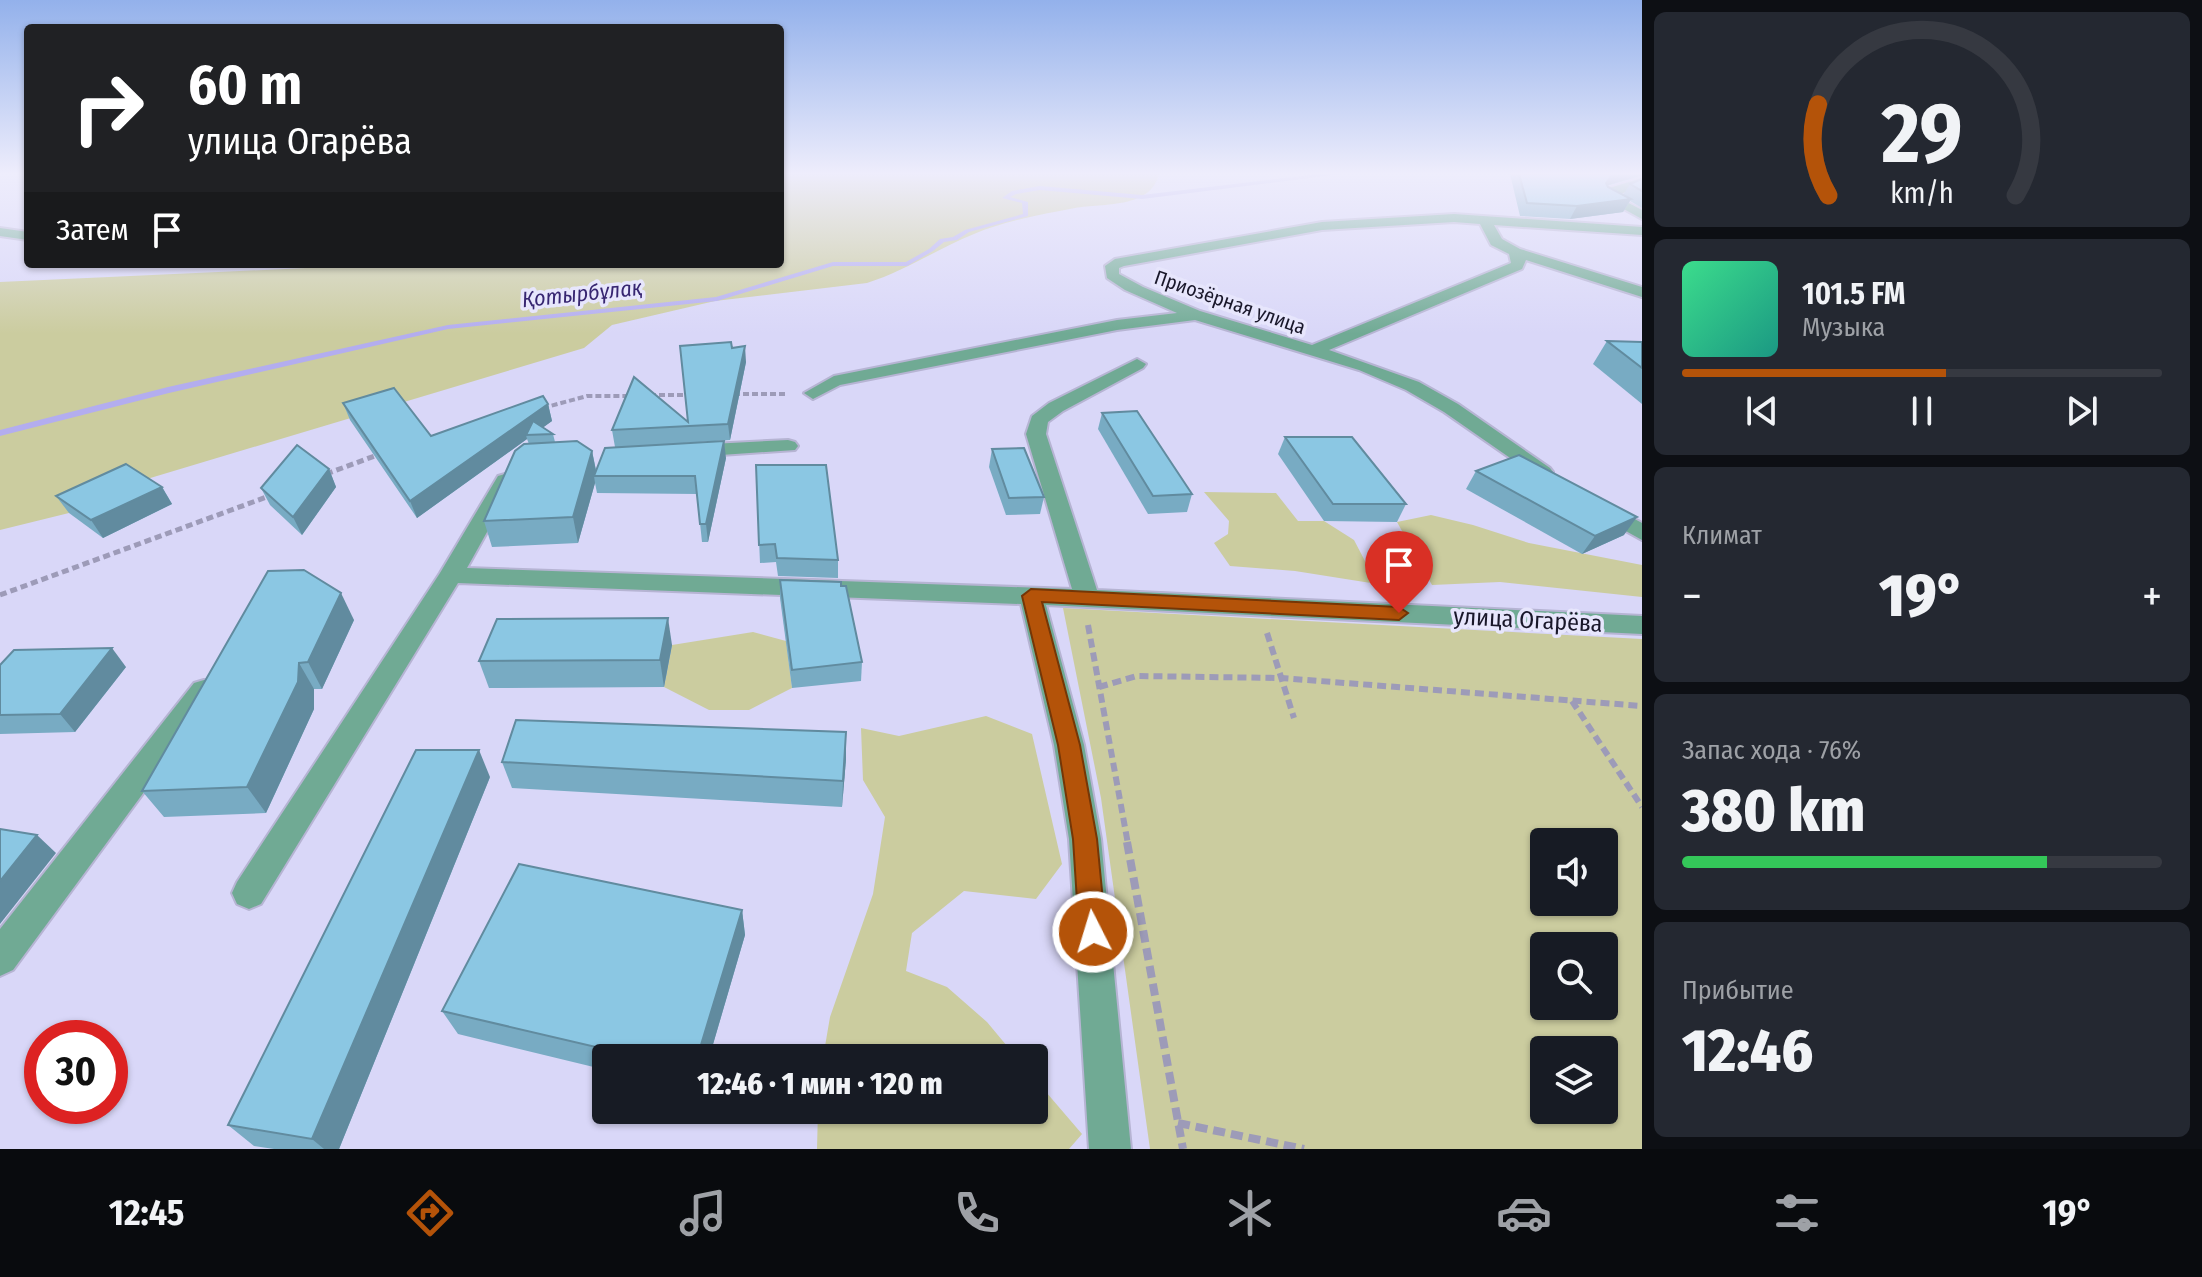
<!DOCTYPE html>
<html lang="ru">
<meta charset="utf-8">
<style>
body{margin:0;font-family:"Fira Sans Condensed",sans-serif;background:#242831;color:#f1f3f6;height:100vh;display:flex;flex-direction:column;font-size:30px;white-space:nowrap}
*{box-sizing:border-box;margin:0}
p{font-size:26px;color:#9ea1a6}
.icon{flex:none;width:44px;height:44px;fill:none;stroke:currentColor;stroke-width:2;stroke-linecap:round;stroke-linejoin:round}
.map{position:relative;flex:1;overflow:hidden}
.sheet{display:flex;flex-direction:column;gap:12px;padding:12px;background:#0d0f14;width:560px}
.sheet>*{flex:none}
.banner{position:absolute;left:24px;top:24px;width:760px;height:244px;border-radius:8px;box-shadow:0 2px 6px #0004;background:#202124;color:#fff;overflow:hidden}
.fabs{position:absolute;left:1530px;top:828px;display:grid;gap:16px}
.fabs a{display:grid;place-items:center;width:88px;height:88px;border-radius:8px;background:#171b24;box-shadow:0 2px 6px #0004;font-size:40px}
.speed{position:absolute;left:24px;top:1020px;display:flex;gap:16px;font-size:40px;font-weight:700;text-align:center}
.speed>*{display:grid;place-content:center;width:104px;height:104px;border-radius:50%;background:#171b24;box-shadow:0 2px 6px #0004;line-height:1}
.speed .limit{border:12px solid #d22;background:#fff;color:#111}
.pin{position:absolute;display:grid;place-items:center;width:68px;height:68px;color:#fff;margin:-82px -34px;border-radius:50% 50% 50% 0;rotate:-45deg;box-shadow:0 0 8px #0007}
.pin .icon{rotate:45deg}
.me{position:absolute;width:88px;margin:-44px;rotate:355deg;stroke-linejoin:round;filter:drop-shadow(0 0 6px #0008)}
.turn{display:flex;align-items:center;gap:28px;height:168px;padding:0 32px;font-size:36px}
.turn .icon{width:104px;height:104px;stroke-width:2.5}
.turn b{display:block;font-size:56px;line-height:68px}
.then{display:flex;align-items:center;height:76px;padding:0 32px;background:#0003;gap:16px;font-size:30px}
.big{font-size:60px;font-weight:800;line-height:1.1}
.sheet .widget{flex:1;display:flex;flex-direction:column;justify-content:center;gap:12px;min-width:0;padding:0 28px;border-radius:12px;background:#242831}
.sheet .dial{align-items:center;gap:0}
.dial svg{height:208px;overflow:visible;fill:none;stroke:#363941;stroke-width:7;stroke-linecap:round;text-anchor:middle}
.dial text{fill:#f1f3f6;stroke:none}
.song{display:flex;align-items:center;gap:24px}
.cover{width:96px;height:96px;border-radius:12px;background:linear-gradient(135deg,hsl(150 70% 55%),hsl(170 70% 35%))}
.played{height:8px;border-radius:4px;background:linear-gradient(90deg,#b45309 55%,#363941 55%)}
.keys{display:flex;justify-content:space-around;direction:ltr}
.heat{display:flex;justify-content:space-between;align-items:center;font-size:44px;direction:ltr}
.charge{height:12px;border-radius:6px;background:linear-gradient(90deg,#34c759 76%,#363941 0)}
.trip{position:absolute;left:592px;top:1044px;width:456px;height:80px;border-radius:8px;background:#171b24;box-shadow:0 2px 6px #0004;font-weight:800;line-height:80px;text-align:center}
.tab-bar{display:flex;height:128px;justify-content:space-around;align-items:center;background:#090b0e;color:#9ea1a6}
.tab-bar .icon{width:56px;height:56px}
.tab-bar .current{color:#b45309}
.tab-bar b{font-size:36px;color:#f1f3f6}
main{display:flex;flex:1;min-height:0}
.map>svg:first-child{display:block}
</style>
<main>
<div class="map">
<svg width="1642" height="1149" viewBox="0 0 1642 1149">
<rect width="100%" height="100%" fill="#d9d7f8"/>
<!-- green -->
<g fill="#cbcc9f" fill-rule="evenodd">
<path d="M780,173H1159C1152,209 1103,203 1075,208C1043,214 1004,221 974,234C937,249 905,271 867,283L715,301L612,325L584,348L137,482L69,513L0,530V282L306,268L324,264H780Z"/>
<polygon points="1204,492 1276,493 1298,521 1324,521 1354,540 1377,584 1295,571 1230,566 1214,543 1228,534 1229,521"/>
<polygon points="1431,515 1473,525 1529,543 1642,565 1642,597 1500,582 1432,585 1397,522"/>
<path d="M1063,608L1642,639V1149H1150L1101,798ZM1604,842V902H1544V842ZM1604,946V1006H1544V946ZM1604,1050V1110H1544V1050Z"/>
<polygon points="753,632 786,641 792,688 749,710 709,710 664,687 672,645"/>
<polygon points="986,716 1032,734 1062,864 1036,899 964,891 912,933 906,971 947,987 987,1022 1017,1058 823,1058 830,1017 873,894 885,817 863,780 861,728 899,736"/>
<polygon points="1034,1078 1082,1134 1069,1149 817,1149 818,1110 1034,1110"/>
</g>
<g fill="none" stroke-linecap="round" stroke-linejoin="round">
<!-- stream -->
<polygon fill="#b3adef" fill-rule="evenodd" points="1328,173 1350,173 1142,199 1040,190 1016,194 1010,197 1028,202 1028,216 969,232 957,240 944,242 933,251 907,266 833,266 717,301 448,329 169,393 0,436 0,430 168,387 448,325 716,297 833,262 906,262 929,249 940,239 953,237 965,230 1023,214 1022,203 1002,198 1012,191 1040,186 1142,195"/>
<!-- minor casing -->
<g stroke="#b6b4d3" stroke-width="4">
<g id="minor">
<polygon points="1642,178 1642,186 1615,196 1642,210 1642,219 1602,197 1606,189"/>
<path d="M1454,214L1642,227V235L1494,225L1502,239L1520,249L1642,287V297L1526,260L1522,269L1329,350L1419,382L1458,404L1550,468L1553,472L1550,476H1536L1444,412L1406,390L1359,370L1195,320L1117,330L840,385L813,399L804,393L834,376L1117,320L1177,313L1125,290L1107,278L1105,266L1115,259L1322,222ZM1454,222L1480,224L1491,245L1509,254L1511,263L1312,345L1200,311L1143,287L1119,274V268L1124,266L1322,230Z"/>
<polygon points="0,228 28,232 28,240 0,236"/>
<polygon points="1137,359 1146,364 1143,368 1063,411 1048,422 1046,434 1097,590 1642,616 1642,634 1046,605 1084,745 1101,839 1131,1149 1089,1149 1069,839 1054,745 1021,604 458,583 261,904 249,909 237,904 232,893 237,882 440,573 498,476 505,474 516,480 467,568 1072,589 1026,434 1032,416 1049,403"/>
<polygon points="788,440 795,442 798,446 795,450 692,457 682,451 692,445"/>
<polygon points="1605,503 1642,523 1642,540 1597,515 1594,510 1597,505"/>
<polygon points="204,680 214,683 218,690 214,697 13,970 0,976 0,929 194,683"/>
</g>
</g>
<!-- path-far3 -->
<g stroke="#9d9bb8" stroke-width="4" stroke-dasharray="6 3" stroke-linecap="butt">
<polyline points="734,394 788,394"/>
<polyline points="650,395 692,395"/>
<polyline points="543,408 587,396 632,396"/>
</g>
<!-- path-far2 -->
<g stroke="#9d9bb8" stroke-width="5" stroke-dasharray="7 4" stroke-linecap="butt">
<polyline points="326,474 380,454"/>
<polyline points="0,595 272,495"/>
</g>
<!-- path-far1 -->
<g stroke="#9d9bb8" stroke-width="6" stroke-dasharray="9 5" stroke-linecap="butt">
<polyline points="1088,625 1128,844"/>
<polyline points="1267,633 1294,718"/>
<polyline points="1099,687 1137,676 1281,678 1642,706"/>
<polyline points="1572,701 1642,807"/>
</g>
<!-- path -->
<g stroke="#9d9bb8" stroke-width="8" stroke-dasharray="12 6" stroke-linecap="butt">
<polyline points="1127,842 1183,1149"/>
<polyline points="1178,1123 1304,1149"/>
</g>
<!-- minor -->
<use href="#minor" fill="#70aa94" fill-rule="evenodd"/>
</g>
<!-- wall -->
<g fill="#78abc3">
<polygon points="1510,174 1642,174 1642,176 1607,186 1608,187 1623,195 1630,184 1642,179 1642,208 1630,201 1623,212 1570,219 1520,216"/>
<polygon points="1607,341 1642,342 1642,404 1593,364"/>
<polygon points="732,348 746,362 730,440 639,446 726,458 708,542 702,542 697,494 597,493 595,483 578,543 492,547 484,521 529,444 527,439 417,518 350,420 343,403 431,436 548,404 552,421 543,427 553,434 555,442 592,451 596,470 615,447 612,430 688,422"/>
<polygon points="1102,413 1192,494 1187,512 1148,514 1098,429"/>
<polygon points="1285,437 1406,504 1397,522 1324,521 1278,454"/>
<polygon points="992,449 1044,497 1040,514 1006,515 989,467"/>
<polygon points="756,465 838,560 838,578 778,576 776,562 760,563"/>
<polygon points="329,469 336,487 302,535 270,505 261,488"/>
<polygon points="1476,471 1624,535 1582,554 1466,489"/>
<polygon points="162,487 172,504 103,538 69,513 56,496"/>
<polygon points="268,571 354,620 322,689 314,689 314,709 266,813 164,817 142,791"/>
<polygon points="780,580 862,662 861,681 792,688 780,598"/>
<polygon points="672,645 664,687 489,688 479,661"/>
<polygon points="0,665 126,667 75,732 0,734"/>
<polygon points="846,759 842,807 512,788 502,762"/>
<polygon points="490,777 339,1149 274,1149 254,1146 228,1125"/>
<polygon points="742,910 745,935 709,1058 606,1058 606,1070 458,1034 442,1011"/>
</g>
<!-- shaded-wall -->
<g fill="#618b9f">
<polygon points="1612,174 1642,174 1641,175 1605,186"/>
<polygon points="1631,199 1623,212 1570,219 1577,206"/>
<polygon points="745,346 746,362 730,440 728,424"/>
<polygon points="548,404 552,421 533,435 526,435 527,439 417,518 410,501"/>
<polygon points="724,441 726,458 708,542 706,524"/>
<polygon points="592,451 597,476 594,476 595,483 578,543 573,517"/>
<polygon points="329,469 336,487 302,535 293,517"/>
<polygon points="162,487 172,504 103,538 91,520"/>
<polygon points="1637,517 1624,535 1582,554 1595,536"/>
<polygon points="341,593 354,620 322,689 308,662"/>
<polygon points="668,618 672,645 664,687 660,660"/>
<polygon points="112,648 126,667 75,732 60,714"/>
<polygon points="299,663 314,689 314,709 266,813 247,787"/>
<polygon points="846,732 846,759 842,807 843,781"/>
<polygon points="479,750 490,777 339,1149 324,1149 312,1139"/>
<polygon points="37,835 56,853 0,924 0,881"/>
<polygon points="742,910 745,935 709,1058 697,1058"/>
</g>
<!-- building -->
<g fill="#8bc7e3" stroke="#618b9f" stroke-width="2">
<polygon points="1519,174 1613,174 1606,183 1608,187 1631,199 1577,206 1527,203"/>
<polygon points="1642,179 1642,191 1630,184"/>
<polygon points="1607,341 1642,342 1642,368"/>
<polygon points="731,342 732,348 745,346 728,424 612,430 634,377 688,422 680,346"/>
<polygon points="394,388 431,436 543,396 548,404 410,501 343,403"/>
<polygon points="1137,411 1192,494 1153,496 1102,413"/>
<polygon points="533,421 553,434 526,435"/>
<polygon points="1285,437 1352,437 1406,504 1333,504"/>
<polygon points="577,441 592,451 573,517 484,521 515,451 524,444"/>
<polygon points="724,441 706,524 700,524 695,476 594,476 605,448"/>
<polygon points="297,445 329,469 293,517 261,488"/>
<polygon points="1024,448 1044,497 1009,498 992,449"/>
<polygon points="1519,455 1637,517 1595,536 1476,471"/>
<polygon points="126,464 162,487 91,520 56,496"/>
<polygon points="756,465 826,465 838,560 777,558 775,544 759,545"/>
<polygon points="304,570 341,593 308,662 299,663 298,682 247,787 142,791 268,571"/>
<polygon points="780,580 841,582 841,586 846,586 862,662 792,670"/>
<polygon points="668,618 660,660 479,661 497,619"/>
<polygon points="112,648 60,714 0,715 0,665 14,650"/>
<polygon points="516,720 846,732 843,781 502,762"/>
<polygon points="416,750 479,750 312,1139 228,1125"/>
<polygon points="0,829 37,835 0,881"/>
<polygon points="519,864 742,910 697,1058 643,1058 442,1011"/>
</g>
<!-- sky -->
<linearGradient id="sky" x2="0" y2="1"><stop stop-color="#93b1eb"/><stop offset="0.52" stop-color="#eeedfc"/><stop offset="1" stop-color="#eeedfc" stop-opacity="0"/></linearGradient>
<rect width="1642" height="334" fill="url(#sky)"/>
<!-- route -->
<polygon fill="#b45309" stroke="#753606" stroke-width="2" points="1031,589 1399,607 1408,613 1399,620 1042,602 1080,745 1097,839 1106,932 1102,941 1093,945 1083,941 1079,932 1073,839 1058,745 1022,596"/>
<g text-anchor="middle" stroke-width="7" stroke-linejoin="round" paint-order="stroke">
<!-- far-street labels -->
<g font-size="20" fill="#19172a" stroke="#e7e6fc">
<text transform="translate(1230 302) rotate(19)" y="7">Приозёрная улица</text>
</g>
<!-- far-water labels -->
<g font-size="22" font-style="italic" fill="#372671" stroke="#e7e6fc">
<text transform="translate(582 293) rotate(-6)" y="8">Қотырбұлақ</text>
</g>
<!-- street labels -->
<g font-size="24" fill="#19172a" stroke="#e7e6fc">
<text transform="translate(1528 620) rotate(3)" y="8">улица Огарёва</text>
</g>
</g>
</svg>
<div class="fabs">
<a><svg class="icon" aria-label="sound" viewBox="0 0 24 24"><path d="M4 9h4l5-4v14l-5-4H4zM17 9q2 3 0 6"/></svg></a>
<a><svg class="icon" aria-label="search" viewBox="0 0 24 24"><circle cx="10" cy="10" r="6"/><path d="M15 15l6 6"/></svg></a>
<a><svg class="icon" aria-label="layers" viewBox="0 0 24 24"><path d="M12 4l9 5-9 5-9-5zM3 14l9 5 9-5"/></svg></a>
</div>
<div class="speed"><div class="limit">30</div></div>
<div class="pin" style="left:1399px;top:613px;background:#d93025"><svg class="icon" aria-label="arrive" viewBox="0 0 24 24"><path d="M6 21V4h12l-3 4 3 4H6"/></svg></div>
<svg class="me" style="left:1093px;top:932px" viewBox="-20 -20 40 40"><circle r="17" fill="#b45309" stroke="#fff" stroke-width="3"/><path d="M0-11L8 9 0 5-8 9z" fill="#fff"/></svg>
<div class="trip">12:46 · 1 мин · 120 m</div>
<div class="banner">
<div class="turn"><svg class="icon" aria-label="right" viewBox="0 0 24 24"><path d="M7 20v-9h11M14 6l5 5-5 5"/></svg><div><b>60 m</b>улица Огарёва</div></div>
<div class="then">Затем<svg class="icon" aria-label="arrive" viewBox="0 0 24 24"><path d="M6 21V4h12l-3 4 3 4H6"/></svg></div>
</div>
</div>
<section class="sheet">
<div class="widget dial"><svg viewBox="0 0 100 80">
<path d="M14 69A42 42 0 1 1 86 69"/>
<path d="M14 69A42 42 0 0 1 10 34" stroke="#b45309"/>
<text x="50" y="56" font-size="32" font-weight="700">29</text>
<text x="50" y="72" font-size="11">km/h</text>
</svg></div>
<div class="widget">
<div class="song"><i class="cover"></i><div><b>101.5 FM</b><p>Музыка</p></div></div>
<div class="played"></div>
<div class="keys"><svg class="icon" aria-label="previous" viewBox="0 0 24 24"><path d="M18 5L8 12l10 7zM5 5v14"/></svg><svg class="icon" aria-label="pause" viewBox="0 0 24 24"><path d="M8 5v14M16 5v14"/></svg><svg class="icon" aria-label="next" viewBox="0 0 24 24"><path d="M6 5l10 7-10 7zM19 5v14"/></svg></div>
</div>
<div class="widget"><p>Климат</p>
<div class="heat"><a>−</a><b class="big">19°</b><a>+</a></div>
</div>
<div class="widget"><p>Запас хода · 76%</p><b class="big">380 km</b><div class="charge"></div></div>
<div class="widget"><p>Прибытие</p><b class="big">12:46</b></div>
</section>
</main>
<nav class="tab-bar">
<b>12:45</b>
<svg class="icon current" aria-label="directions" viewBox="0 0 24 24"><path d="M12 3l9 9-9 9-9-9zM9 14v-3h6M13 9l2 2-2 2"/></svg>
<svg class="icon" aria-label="music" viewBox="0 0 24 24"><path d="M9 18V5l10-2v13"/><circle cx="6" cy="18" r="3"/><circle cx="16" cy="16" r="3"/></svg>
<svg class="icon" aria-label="phone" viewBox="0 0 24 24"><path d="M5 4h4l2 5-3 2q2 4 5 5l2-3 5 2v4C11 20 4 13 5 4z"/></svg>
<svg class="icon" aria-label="climate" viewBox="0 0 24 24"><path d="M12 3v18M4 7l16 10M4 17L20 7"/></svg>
<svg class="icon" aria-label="car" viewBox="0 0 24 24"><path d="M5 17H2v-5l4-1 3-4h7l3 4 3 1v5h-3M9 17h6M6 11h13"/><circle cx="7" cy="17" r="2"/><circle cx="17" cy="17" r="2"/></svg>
<svg class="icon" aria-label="filters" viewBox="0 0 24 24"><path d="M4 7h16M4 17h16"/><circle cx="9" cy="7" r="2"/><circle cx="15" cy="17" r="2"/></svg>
<b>19°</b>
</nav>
